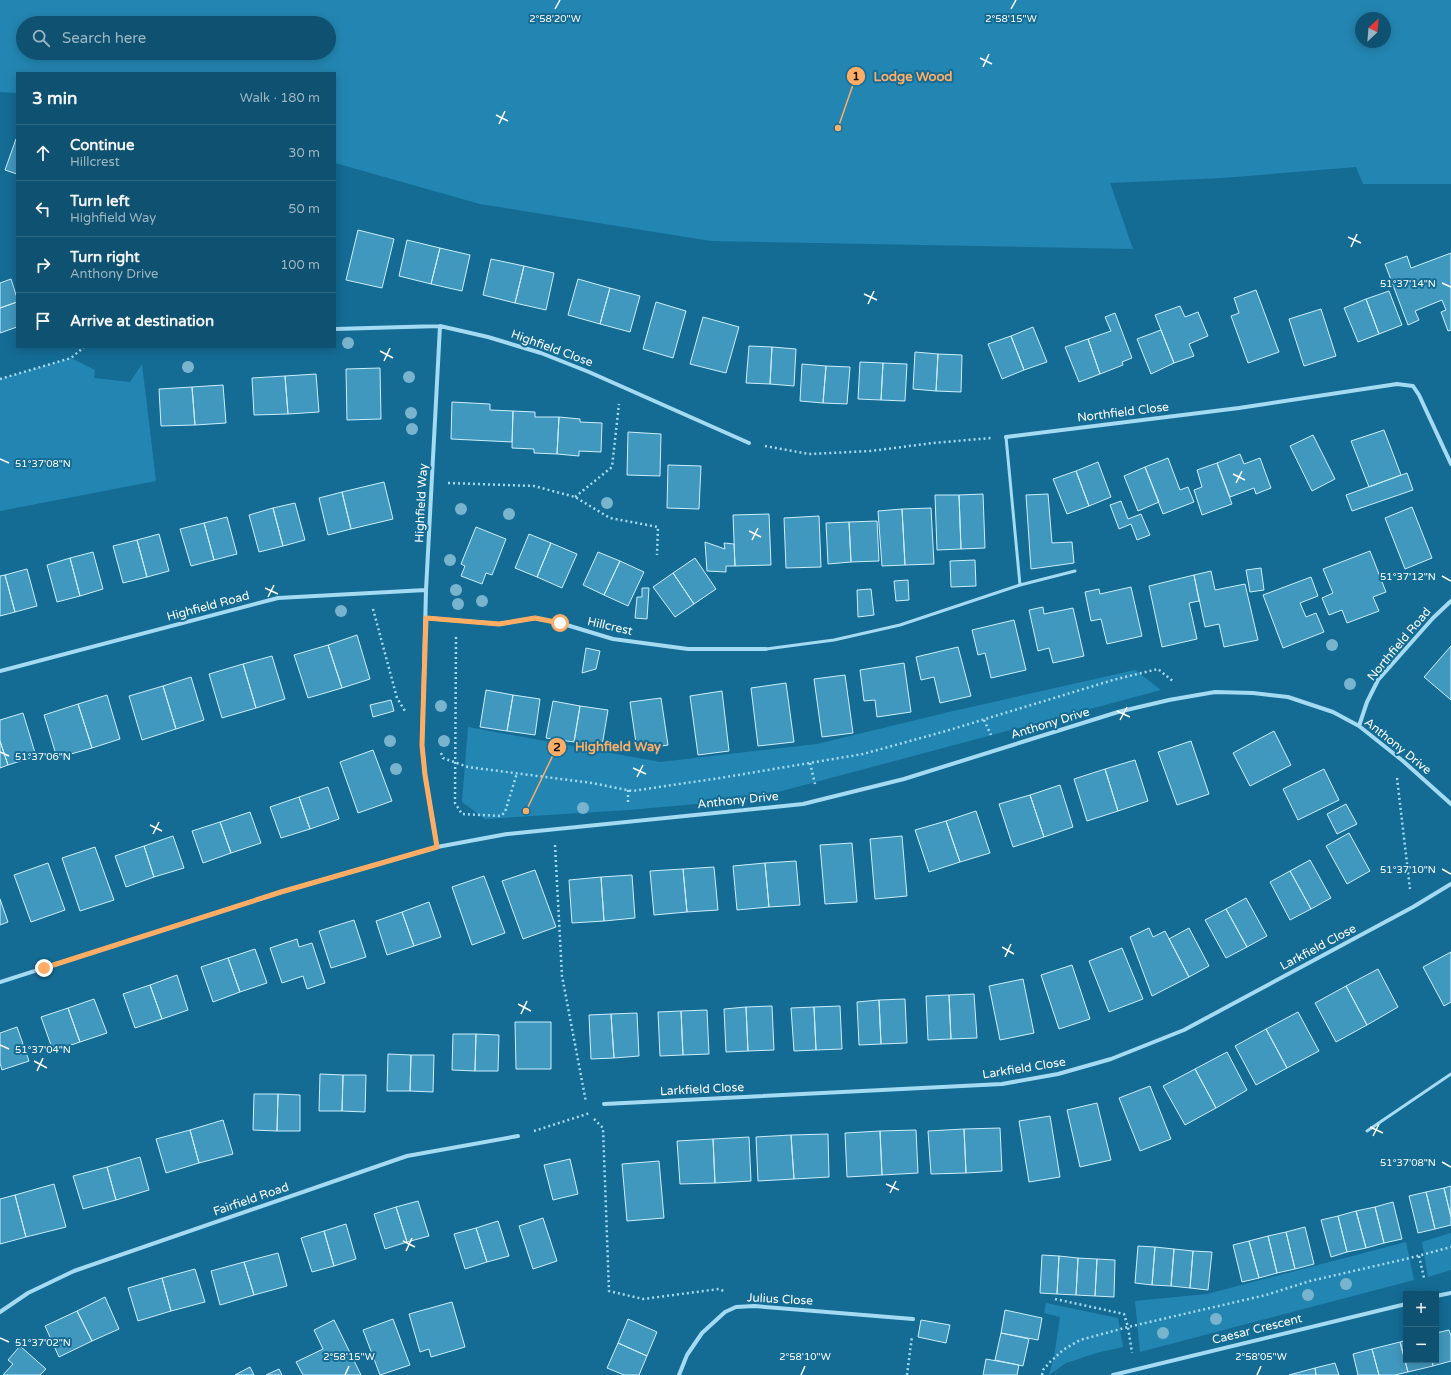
<!DOCTYPE html>
<meta charset="utf-8">
<style>
body{margin:0;font-family:"Varela Round",sans-serif;background:#185775;color:#f1f3f6}
.controls{position:absolute;right:12px;bottom:12px;display:grid;overflow:hidden;border-radius:0px;box-shadow:0 2px 10px #0003}
.controls button{width:36px;height:36px;display:grid;place-items:center;padding:0;border:0;border-bottom:1px solid #2f6883;background:#0f5170;color:#f1f3f6;font:20px sans-serif}
.compass{position:absolute;left:1355px;top:12px;width:36px;height:36px;border-radius:50%;background:#0f5170;box-shadow:0 2px 10px #0003;rotate:26deg}
.stop{position:absolute;width:12px;height:12px;margin:-9px;border:3px solid #ffad65;border-radius:50%;background:#fff}
.stop.end{background:#ffad65;border-color:#fff;box-shadow:0 1px 4px #0008}
.list{margin:0;padding:0;list-style:none}
h2{display:flex;justify-content:space-between;align-items:center;height:52px;margin:0;padding:0 16px;font-size:17px}
h2 small{font-size:13px;font-weight:400;color:#9bb5c3}
.list li{display:grid;grid-template-columns:26px 1fr auto;gap:12px;align-items:center;box-sizing:border-box;height:56px;padding:0 16px;border-top:1px solid #2f6883}
.list b{display:block;font-size:15px;white-space:nowrap}
.list p{margin:0;font-size:13px;white-space:nowrap;color:#9bb5c3}
.list em{font-size:13px;font-style:normal;color:#9bb5c3}
.icon{flex:none;width:22px;height:22px;fill:none;stroke:currentColor;stroke-width:2;stroke-linecap:round;stroke-linejoin:round}
.map{position:relative;flex:none;width:1451px;height:1375px;overflow:hidden}
.search{position:absolute;background:#0f5170;box-shadow:0 2px 10px #0003;left:16px;top:16px;width:320px;height:44px;display:flex;align-items:center;gap:10px;box-sizing:border-box;padding:0 14px;border-radius:22px;color:#9bb5c3;font-size:15px}
.panel{position:absolute;background:#0f5170;box-shadow:0 2px 10px #0003;left:16px;top:72px;width:320px;height:276px;border-radius:0px}
.map>svg:first-child{display:block}
.green{fill:#2386b2;fill-rule:evenodd}
.building{fill:#4198be;stroke:#cceefd}
.lines{fill:none;stroke-linecap:round;stroke-linejoin:round}
.path{stroke:#a4daf2;stroke-width:2.5;stroke-dasharray:2 3;stroke-linecap:butt}
.service{stroke:#a4daf2;stroke-width:3}
.minor{stroke:#a4daf2;stroke-width:4}
.tree{fill:#79b4ce}
.route{stroke:#ffad65;stroke-width:5}
.ticks{fill:none;stroke:#fff;stroke-width:1.5}
.labels{text-anchor:middle;dominant-baseline:central;stroke-width:4;stroke-linejoin:round;paint-order:stroke}
.street-label{font-size:12px;fill:#fff;stroke:#146c95}
.ticks-label{font-size:10px;text-anchor:middle;fill:#fff;stroke:#146c95;stroke-width:4;stroke-linejoin:round;paint-order:stroke}
.leader{fill:none;stroke:#ffad65;stroke-width:1.5}
.callout-dot{fill:#ffad65;stroke:#146c95;stroke-width:1.5}
.mark-label{font-size:12px;text-anchor:middle;font-weight:bold;fill:#111}
.callout-label{font-size:13px;text-anchor:middle;font-weight:bold;fill:#ffad65;stroke:#146c95;stroke-width:4;stroke-linejoin:round;paint-order:stroke}
</style>
<div class="map">
<svg width="1451" height="1375" viewBox="0 0 1451 1375">
<rect width="100%" height="100%" fill="#146c95"/>
<path class="green" d="M0 0H1451V184H1363L1356 167 1222 178 1110 183 1133 249 711 241 480 204 335 163V73H17V93L0 92ZM1361 18H1385V42H1361ZM23 23H329V53H23Z
M71 358 95 370 94 378 130 382 142 364 156 481 0 511V379Z
M1135 670 1161 690 752 799 629 810 485 819 462 802 468 727 660 762 817 744 949 712Z
M1451 1233V1270L1428 1277 1422 1242Z
M1406 1242 1414 1280 1140 1352 1135 1301 1207 1294Z
M1046 1303 1118 1318 1123 1347 1096 1353 1066 1363 1049 1375 1054 1357 1060 1317 1044 1313Z"/>
<path class="building" d="M16 139 17 140V174L5 170Z
M358 230 394 239 382 288 346 280Z
M407 240 440 248 431 284 399 276Z
M440 248 470 255 462 291 431 284Z
M1451 253V330L1448 331 1441 312 1446 310 1442 300 1415 311 1419 320 1408 325 1385 264 1407 256 1411 268Z
M491 259 524 266 515 303 483 295Z
M524 266 554 273 546 310 515 303Z
M11 279 17 298V302L0 308V283Z
M578 279 610 288 600 324 568 315Z
M610 288 640 296 630 332 600 324Z
M1256 290 1279 352 1248 363 1231 316 1239 313 1234 298Z
M1389 291 1402 325 1379 334 1366 299Z
M1366 299 1379 334 1358 342 1344 308Z
M17 302V327L0 333V308Z
M656 302 686 311 673 358 643 349Z
M1180 306 1185 317 1198 312 1208 336 1189 344 1194 356 1174 363 1155 315Z
M1321 309 1336 356 1304 366 1289 319Z
M1115 313 1132 358 1122 362 1123 365 1100 374 1088 339 1111 331 1105 317Z
M703 317 739 327 726 373 690 364Z
M1033 327 1047 362 1024 370 1011 336Z
M1161 330 1174 363 1151 374 1137 339Z
M1011 336 1024 370 1002 379 988 344Z
M1088 339 1100 374 1079 382 1065 347Z
M749 346 772 347 770 384 746 383Z
M772 347 796 349 794 386 770 384Z
M915 352 938 354 936 391 913 389Z
M938 354 962 355 961 392 936 391Z
M860 362 883 363 881 400 858 399Z
M883 363 907 364 905 401 881 400Z
M802 364 826 366 823 403 800 401Z
M826 366 850 367 847 404 823 403Z
M380 368 381 419 347 420 346 369Z
M316 374 319 412 288 414 285 376Z
M285 376 288 414 254 415 252 378Z
M223 385 226 423 195 425 192 387Z
M192 387 195 425 161 426 159 389Z
M452 402 490 404V410L513 411 512 442 451 439Z
M513 411 535 412V417H559L557 454 534 453V449L512 448Z
M559 417 580 419V422L602 423 601 452 579 451V456L557 454Z
M1384 430 1401 475 1369 487 1351 441Z
M628 432 661 434 660 476 627 475Z
M1313 435 1335 479 1312 491 1290 446Z
M1240 454 1244 464 1260 458 1271 488 1256 494 1254 488 1230 497 1217 463Z
M1168 458 1180 490 1188 487 1194 502 1163 514 1145 467Z
M1098 462 1111 497 1089 506 1076 471Z
M1217 463 1232 504 1202 515 1194 490 1202 487 1197 470Z
M668 465 701 466 699 509 667 508Z
M1145 467 1159 502 1138 511 1124 476Z
M1076 471 1089 506 1067 514 1053 479Z
M1407 473 1413 490 1352 511 1346 495Z
M384 482 393 519 351 529 342 492Z
M342 492 351 529 328 535 319 498Z
M983 494 985 548 961 549 959 495Z
M1048 494 1052 543 1072 542 1074 563 1031 569 1026 495Z
M935 495H959L961 549 937 550Z
M1121 501 1128 519 1141 514 1150 535 1137 540 1131 524 1119 529 1110 505Z
M295 503 305 540 283 546 273 508Z
M1412 507 1432 558 1405 569 1385 518Z
M273 508 283 546 259 552 249 515Z
M931 508 934 564 905 565 902 509Z
M902 509 905 565 882 566 878 511Z
M769 514 771 565 735 566 733 515Z
M819 516 821 567 786 568 784 518Z
M227 517 237 554 214 560 204 523Z
M877 521 879 561 851 562 849 522Z
M849 522 851 562 828 564 826 523Z
M204 523 214 560 191 566 180 529Z
M476 527 506 539 492 575 486 573 482 584 461 576 465 566 461 564Z
M159 534 169 571 147 577 137 540Z
M529 534 551 543 537 577 515 568Z
M137 540 147 577 123 583 113 546Z
M705 542 725 549 724 543 734 544 735 566H726V572L707 571Z
M551 543 577 554 562 588 537 577Z
M1370 551 1386 592 1373 597 1379 611 1347 623 1342 610 1329 615 1322 598 1333 593 1323 569Z
M93 552 103 589 80 596 70 558Z
M598 552 620 561 604 595 583 585Z
M70 558 80 596 57 602 47 565Z
M695 558 716 589 694 604 673 573Z
M975 560 976 586 951 587 950 561Z
M620 561 644 572 628 606 604 595Z
M1261 568 1264 590 1250 592 1246 570Z
M27 569 37 606 15 612 5 575Z
M1211 571 1215 590 1245 584 1258 640 1224 647 1219 624 1205 627 1194 575Z
M673 573 694 604 675 617 653 587Z
M5 575 15 612 0 616V576Z
M1194 575 1199 601 1189 603 1197 639 1162 647 1149 586Z
M1311 577 1318 596 1300 603 1306 617 1316 613 1324 632 1283 648 1263 595Z
M908 580 909 600 896 601 894 581Z
M1131 587 1142 636 1107 644 1101 619 1091 621 1085 592 1099 589 1100 594Z
M642 588H649L647 619 635 618 637 597H642Z
M871 589 874 615 858 617 857 590Z
M1043 607 1044 614 1073 608 1084 656 1053 663 1049 648 1038 651 1029 610Z
M1014 620 1026 670 991 678 985 653 978 655 972 630Z
M357 635 370 679 342 688 328 645Z
M328 645 342 688 308 698 294 655Z
M1451 646V700L1424 677Z
M958 647 971 696 940 703 934 677 921 680 916 657Z
M586 648 600 651 596 669 582 673Z
M272 656 285 699 256 708 243 664Z
M904 663 911 712 877 717 875 700 864 701 860 670Z
M243 664 256 708 222 718 209 674Z
M845 675 853 733 822 737 814 679Z
M191 677 204 720 176 729 163 686Z
M786 683 794 742 758 746 751 688Z
M163 686 176 729 142 740 129 696Z
M486 690 513 695 507 731 480 727Z
M722 691 729 751 698 755 690 696Z
M107 695 120 739 92 748 78 704Z
M513 695 540 699 535 735 507 731Z
M661 698 668 745 637 750 630 702Z
M391 700 394 711 373 717 370 705Z
M553 701 580 706 574 742 546 738Z
M78 704 92 748 57 758 44 715Z
M580 706 608 710 602 746 574 742Z
M23 713 36 756 8 765 0 741V720Z
M1274 731 1291 765 1250 786 1233 753Z
M0 741 8 765 0 768Z
M1191 741 1209 794 1177 805 1158 752Z
M373 750 392 801 358 813 340 762Z
M1135 760 1148 801 1118 811 1105 769Z
M1105 769 1118 811 1087 821 1074 779Z
M1324 769 1339 800 1298 820 1283 789Z
M1060 785 1073 827 1044 837 1030 795Z
M328 787 339 819 310 829 299 797Z
M1030 795 1044 837 1013 847 999 804Z
M299 797 310 829 281 838 270 807Z
M1346 804 1357 824 1337 834 1327 814Z
M976 811 990 853 960 862 946 821Z
M250 812 261 843 231 853 220 822Z
M946 821 960 862 929 872 915 830Z
M220 822 231 853 203 863 192 831Z
M1349 833 1370 871 1347 884 1326 846Z
M173 836 184 868 154 877 144 846Z
M902 836 907 896 875 899 870 839Z
M852 843 857 902 825 904 820 845Z
M144 846 154 877 126 887 115 856Z
M95 847 114 900 80 911 62 858Z
M1310 860 1331 898 1311 909 1290 871Z
M796 861 800 905 769 907 765 863Z
M48 863 65 910 31 922 14 875Z
M765 863 769 907 737 910 733 866Z
M714 867 718 910 687 912 683 869Z
M683 869 687 912 654 915 650 871Z
M535 870 556 927 523 939 502 881Z
M1290 871 1311 909 1290 920 1270 882Z
M632 875 635 918 604 921 601 877Z
M484 876 505 933 472 945 452 887Z
M601 877 604 921 572 923 569 880Z
M1246 898 1267 936 1247 947 1226 909Z
M0 899 8 922 0 925Z
M429 902 441 937 414 946 402 912Z
M1226 909 1247 947 1226 958 1205 920Z
M402 912 414 946 387 955 376 921Z
M354 920 366 957 331 968 319 931Z
M1149 928 1153 937 1165 931 1189 977 1152 996 1130 937Z
M1189 928 1209 966 1189 977 1169 939Z
M297 939 299 947 312 943 325 983 307 989 303 976 282 983 270 948Z
M1122 948 1143 999 1109 1012 1089 961Z
M255 949 267 983 240 992 228 958Z
M1451 952V1002L1444 1006 1423 967Z
M228 958 240 992 213 1002 201 967Z
M1072 965 1090 1019 1059 1029 1041 975Z
M1378 969 1398 1007 1367 1025 1346 986Z
M177 975 188 1010 162 1019 150 985Z
M1023 979 1034 1033 1000 1040 989 986Z
M150 985 162 1019 135 1028 123 994Z
M1346 986 1367 1025 1336 1042 1315 1003Z
M974 994 977 1038 951 1039 949 995Z
M949 995 951 1039 928 1040 926 996Z
M94 999 107 1033 80 1042 68 1008Z
M905 999 907 1043 881 1044 879 1000Z
M879 1000 881 1044 859 1045 857 1002Z
M772 1006 774 1050 748 1051 746 1007Z
M840 1006 842 1049 816 1050 814 1007Z
M746 1007 748 1051 726 1052 724 1009Z
M814 1007 816 1050 794 1051 791 1008Z
M68 1008 80 1042 53 1051 41 1017Z
M707 1010 709 1054 683 1055 681 1011Z
M681 1011 683 1055 660 1056 658 1012Z
M1298 1012 1319 1051 1287 1068 1266 1029Z
M637 1013 639 1056 614 1058 611 1014Z
M611 1014 614 1058 591 1059 589 1015Z
M515 1022H551V1069H516Z
M17 1027 29 1061 2 1070 0 1063V1033Z
M1266 1029 1287 1068 1256 1085 1235 1046Z
M453 1034H476L475 1071 452 1070Z
M476 1034 499 1035 498 1071H475Z
M1227 1052 1247 1090 1216 1108 1195 1069Z
M388 1054 411 1055 410 1091H387Z
M411 1055H434L433 1092 410 1091Z
M1195 1069 1216 1108 1185 1125 1163 1086Z
M320 1074 343 1075 342 1111H319Z
M343 1075H366L365 1112 342 1111Z
M1150 1086 1171 1139 1140 1151 1119 1098Z
M254 1094H278L277 1131 253 1130Z
M278 1094 300 1095V1131H277Z
M1097 1103 1111 1160 1080 1167 1067 1110Z
M1050 1116 1060 1177 1029 1182 1019 1121Z
M223 1120 233 1154 199 1163 190 1130Z
M1000 1128 1002 1171 966 1173 964 1129Z
M964 1129 966 1173 931 1174 928 1131Z
M190 1130 199 1163 166 1173 156 1139Z
M916 1130 918 1173 882 1175 880 1131Z
M880 1131 882 1175 847 1177 845 1133Z
M828 1134 829 1177 794 1179 791 1135Z
M791 1135 794 1179 758 1181 756 1137Z
M749 1137 751 1181 715 1183 713 1139Z
M713 1139 715 1183 680 1184 677 1141Z
M140 1157 149 1190 116 1200 107 1167Z
M570 1159 578 1194 553 1200 544 1165Z
M659 1161 664 1218 627 1221 622 1164Z
M107 1167 116 1200 83 1209 73 1176Z
M54 1184 66 1227 26 1237 15 1195Z
M1451 1186V1217L1444 1188Z
M1444 1188 1451 1217V1225L1435 1229 1426 1192Z
M1426 1192 1435 1229 1418 1233 1409 1196Z
M15 1195 26 1237 0 1244V1199Z
M418 1201 429 1236 407 1242 396 1207Z
M1393 1202 1402 1239 1384 1243 1375 1207Z
M396 1207 407 1242 385 1249 374 1214Z
M1375 1207 1384 1243 1366 1248 1356 1211Z
M1356 1211 1366 1248 1347 1252 1338 1216Z
M1338 1216 1347 1252 1331 1257 1321 1220Z
M543 1218 557 1261 533 1269 519 1226Z
M498 1221 509 1256 487 1262 476 1228Z
M346 1224 356 1259 334 1266 324 1231Z
M1305 1227 1314 1264 1295 1269 1286 1232Z
M476 1228 487 1262 465 1269 454 1234Z
M324 1231 334 1266 312 1272 301 1238Z
M1286 1232 1295 1269 1277 1273 1268 1236Z
M1268 1236 1277 1273 1259 1278 1249 1241Z
M1249 1241 1259 1278 1242 1282 1233 1245Z
M1138 1246 1155 1247 1152 1285 1135 1283Z
M1155 1247 1174 1249 1171 1286 1152 1285Z
M1174 1249 1193 1251 1190 1288 1171 1286Z
M1193 1251 1212 1252 1208 1290 1190 1288Z
M278 1253 287 1286 254 1295 244 1262Z
M1042 1255 1059 1256 1057 1294 1040 1293Z
M1059 1256 1078 1258 1076 1295 1057 1294Z
M1078 1258 1097 1259 1095 1296 1076 1295Z
M1097 1259 1115 1260 1114 1297 1095 1296Z
M244 1262 254 1295 220 1305 211 1271Z
M195 1269 205 1302 171 1311 162 1278Z
M162 1278 171 1311 138 1321 128 1288Z
M105 1297 119 1329 92 1341 77 1311Z
M452 1302 465 1347 431 1357 429 1349 420 1352 409 1314Z
M1005 1310 1042 1318 1038 1340 1001 1333Z
M77 1311 92 1341 59 1357 45 1326Z
M393 1319 410 1365 380 1375 363 1330Z
M628 1319 657 1332 647 1356 618 1343Z
M334 1320 361 1375H303L296 1362 323 1349 314 1330Z
M921 1320 950 1325 946 1343 918 1337Z
M1449 1330 1451 1336V1361L1433 1366 1432 1360H1436V1333Z
M1001 1333 1029 1339 1023 1366 995 1360Z
M1406 1340V1360H1432L1433 1366 1408 1372 1400 1342Z
M1400 1342 1408 1372 1395 1375H1379L1372 1349Z
M618 1343 647 1356 639 1375H624L607 1368Z
M20 1346 46 1369 40 1375H3L13 1364 8 1360Z
M1372 1349 1379 1375H1358L1353 1354Z
M986 1359 1019 1365 1017 1375H983Z
M1335 1363 1339 1375H1316L1315 1368Z
M250 1367 254 1375H235Z
M1315 1368 1316 1375H1289Z
M279 1369 282 1375H266Z"/>
<g class="lines">
<path class="path" d="M0 379 71 358 84 347
M765 446 809 454 871 451 933 443 991 438
M448 483 534 486 575 497 610 518 658 527 657 555
M575 497 612 467 619 404
M373 609 397 698 405 711
M456 637 455 803 462 814 501 816 505 812 517 773
M984 720 991 735
M441 753 443 758 468 767 592 783 632 791 720 778 863 754 946 731 1113 680 1158 669 1174 682
M810 763 815 784
M1397 778 1410 889
M628 790V805
M555 845 562 976 586 1102
M594 1119 603 1128 609 1291 643 1299 719 1289 726 1292
M534 1131 590 1113
M1419 1256 1424 1278
M1055 1299 1124 1314 1128 1327 1132 1353
M907 1375 912 1336
M1042 1375 1043 1370 1050 1362 1063 1350 1080 1340 1128 1327 1266 1295 1310 1281 1410 1258 1451 1247"/>
<path class="service" d="M1020 585 1075 571
M766 649 834 640 900 625 1020 585 1006 437
M1367 1131 1451 1074"/>
<path class="minor" d="M335 329 440 326 488 337 541 353 589 372 749 443
M1006 437 1239 408 1397 384 1413 386 1419 395 1451 464
M426 618 499 624 535 618 560 623 613 639 688 649H766
M0 671 278 598 426 590
M1359 726 1367 702 1378 680 1433 618 1451 601
M437 847 425 775 422 745 426 590 440 326
M0 982 281 892 437 847 507 834 803 804 904 779 1118 712 1169 700 1215 692 1253 693 1288 697 1333 712 1359 726 1403 761 1451 804
M604 1104 1002 1084 1058 1074 1111 1059 1184 1030 1413 907 1451 884
M1436 1296 1451 1293
M0 1312 28 1293 74 1271 407 1156 518 1136
M679 1375 687 1355 702 1333 725 1312 736 1307 754 1306 913 1319
M1113 1375 1406 1304"/>
</g>
<g class="tree">
<circle cx="348" cy="343" r="6"/>
<circle cx="188" cy="367" r="6"/>
<circle cx="409" cy="377" r="6"/>
<circle cx="411" cy="413" r="6"/>
<circle cx="412" cy="429" r="6"/>
<circle cx="607" cy="503" r="6"/>
<circle cx="461" cy="509" r="6"/>
<circle cx="509" cy="514" r="6"/>
<circle cx="450" cy="560" r="6"/>
<circle cx="456" cy="590" r="6"/>
<circle cx="482" cy="601" r="6"/>
<circle cx="458" cy="604" r="6"/>
<circle cx="341" cy="611" r="6"/>
<circle cx="1332" cy="645" r="6"/>
<circle cx="1350" cy="684" r="6"/>
<circle cx="441" cy="706" r="6"/>
<circle cx="390" cy="741" r="6"/>
<circle cx="444" cy="741" r="6"/>
<circle cx="396" cy="769" r="6"/>
<circle cx="583" cy="808" r="6"/>
<circle cx="1346" cy="1284" r="6"/>
<circle cx="1308" cy="1295" r="6"/>
<circle cx="1216" cy="1319" r="6"/>
<circle cx="1163" cy="1333" r="6"/>
</g>
<g class="lines">
<path class="route" d="M44 968 281 892 437 847 425 775 422 745 426 618 499 624 535 618 560 623"/>
</g>
<path class="ticks" d="M555 9 560 0M1011 9 1016 0M980 58 992 64M983 67 989 54M496 115 508 121M499 124 505 111M1348 237 1361 243M1351 247 1357 234M1442 283 1451 287M864 294 877 300M868 304 874 291M380 351 393 358M384 361 390 348M0 459 9 463M1233 474 1245 480M1236 483 1242 471M749 531 761 537M752 540 758 528M1442 576 1451 581M265 588 278 594M268 597 274 585M1117 711 1130 717M1120 720 1127 707M0 752 9 756M633 768 646 774M637 777 643 765M150 825 162 831M153 834 159 822M1442 869 1451 874M1002 947 1014 954M1005 957 1011 944M518 1004 531 1011M521 1014 527 1001M0 1045 9 1049M34 1061 47 1068M37 1071 43 1058M1370 1127 1383 1133M1373 1136 1379 1124M1442 1162 1451 1167M886 1184 899 1190M890 1193 896 1181M403 1241 415 1247M406 1251 412 1238M0 1338 9 1342M345 1375 349 1366M801 1375 805 1366M1257 1375 1261 1366"/>
<g class="labels">
<g class="street-label">
<text transform="translate(552 348) rotate(20)">Highfield Close</text>
<text transform="translate(1123 412) rotate(-7)">Northfield Close</text>
<text transform="translate(421 503) rotate(-87)">Highfield Way</text>
<text transform="translate(208 606) rotate(-15)">Highfield Road</text>
<text transform="translate(610 626) rotate(13)">Hillcrest</text>
<text transform="translate(1399 644) rotate(-50)">Northfield Road</text>
<text transform="translate(1050 723) rotate(-17)">Anthony Drive</text>
<text transform="translate(1398 746) rotate(39)">Anthony Drive</text>
<text transform="translate(738 800) rotate(-6)">Anthony Drive</text>
<text transform="translate(1318 947) rotate(-28)">Larkfield Close</text>
<text transform="translate(1024 1068) rotate(-9)">Larkfield Close</text>
<text transform="translate(702 1089) rotate(-3)">Larkfield Close</text>
<text transform="translate(251 1199) rotate(-19)">Fairfield Road</text>
<text transform="translate(780 1299) rotate(3)">Julius Close</text>
<text transform="translate(1257 1329) rotate(-14)">Caesar Crescent</text>
</g>
</g>
<g class="ticks-label">
<text x="555" y="22">2°58'20"W</text>
<text x="1011" y="22">2°58'15"W</text>
<text x="1408" y="287">51°37'14"N</text>
<text x="43" y="467">51°37'08"N</text>
<text x="1408" y="580">51°37'12"N</text>
<text x="43" y="760">51°37'06"N</text>
<text x="1408" y="873">51°37'10"N</text>
<text x="43" y="1053">51°37'04"N</text>
<text x="1408" y="1166">51°37'08"N</text>
<text x="43" y="1346">51°37'02"N</text>
<text x="349" y="1360">2°58'15"W</text>
<text x="805" y="1360">2°58'10"W</text>
<text x="1261" y="1360">2°58'05"W</text>
</g>
<path class="leader" d="M838 128L856 76M526 811L557 747"/>
<g class="callout-dot">
<circle cx="838" cy="128" r="4"/>
<circle cx="526" cy="811" r="4"/>
<circle cx="856" cy="76" r="10"/>
<circle cx="557" cy="747" r="10"/>
</g>
<g class="mark-label">
<text x="856" y="80">1</text>
<text x="557" y="751">2</text>
</g>
<g class="callout-label">
<text x="913" y="81">Lodge Wood</text>
<text x="618" y="751">Highfield Way</text>
</g>
</svg>
<div class="controls">
<button>+</button>
<button>−</button>
</div>
<svg class="compass" viewBox="-18 -18 36 36"><path d="M0-13l5 13h-10z" fill="#e53935"/><path d="M0 13l5-13h-10z" fill="#9bb5c3"/></svg>
<div class="stop" style="left:560px;top:623px"></div>
<div class="stop end" style="left:44px;top:968px"></div>
<div class="search"><svg class="icon" aria-label="search" viewBox="0 0 24 24"><circle cx="10" cy="10" r="6"/><path d="M15 15l6 6"/></svg>Search here</div>
<section class="panel">
<h2>3 min<small>Walk · 180 m</small></h2>
<ul class="list">
<li><svg class="icon" aria-label="ahead" viewBox="0 0 24 24"><path d="M12 20V5M6 11l6-6 6 6"/></svg><div><b>Continue</b><p>Hillcrest</p></div><em>30 m</em></li>
<li><svg class="icon" aria-label="left" viewBox="0 0 24 24"><path d="M17 20v-9H6M10 6l-5 5 5 5"/></svg><div><b>Turn left</b><p>Highfield Way</p></div><em>50 m</em></li>
<li><svg class="icon" aria-label="right" viewBox="0 0 24 24"><path d="M7 20v-9h11M14 6l5 5-5 5"/></svg><div><b>Turn right</b><p>Anthony Drive</p></div><em>100 m</em></li>
<li><svg class="icon" aria-label="arrive" viewBox="0 0 24 24"><path d="M6 21V4h12l-3 4 3 4H6"/></svg><div><b>Arrive at destination</b></div></li>
</ul>
</section>
</div>
